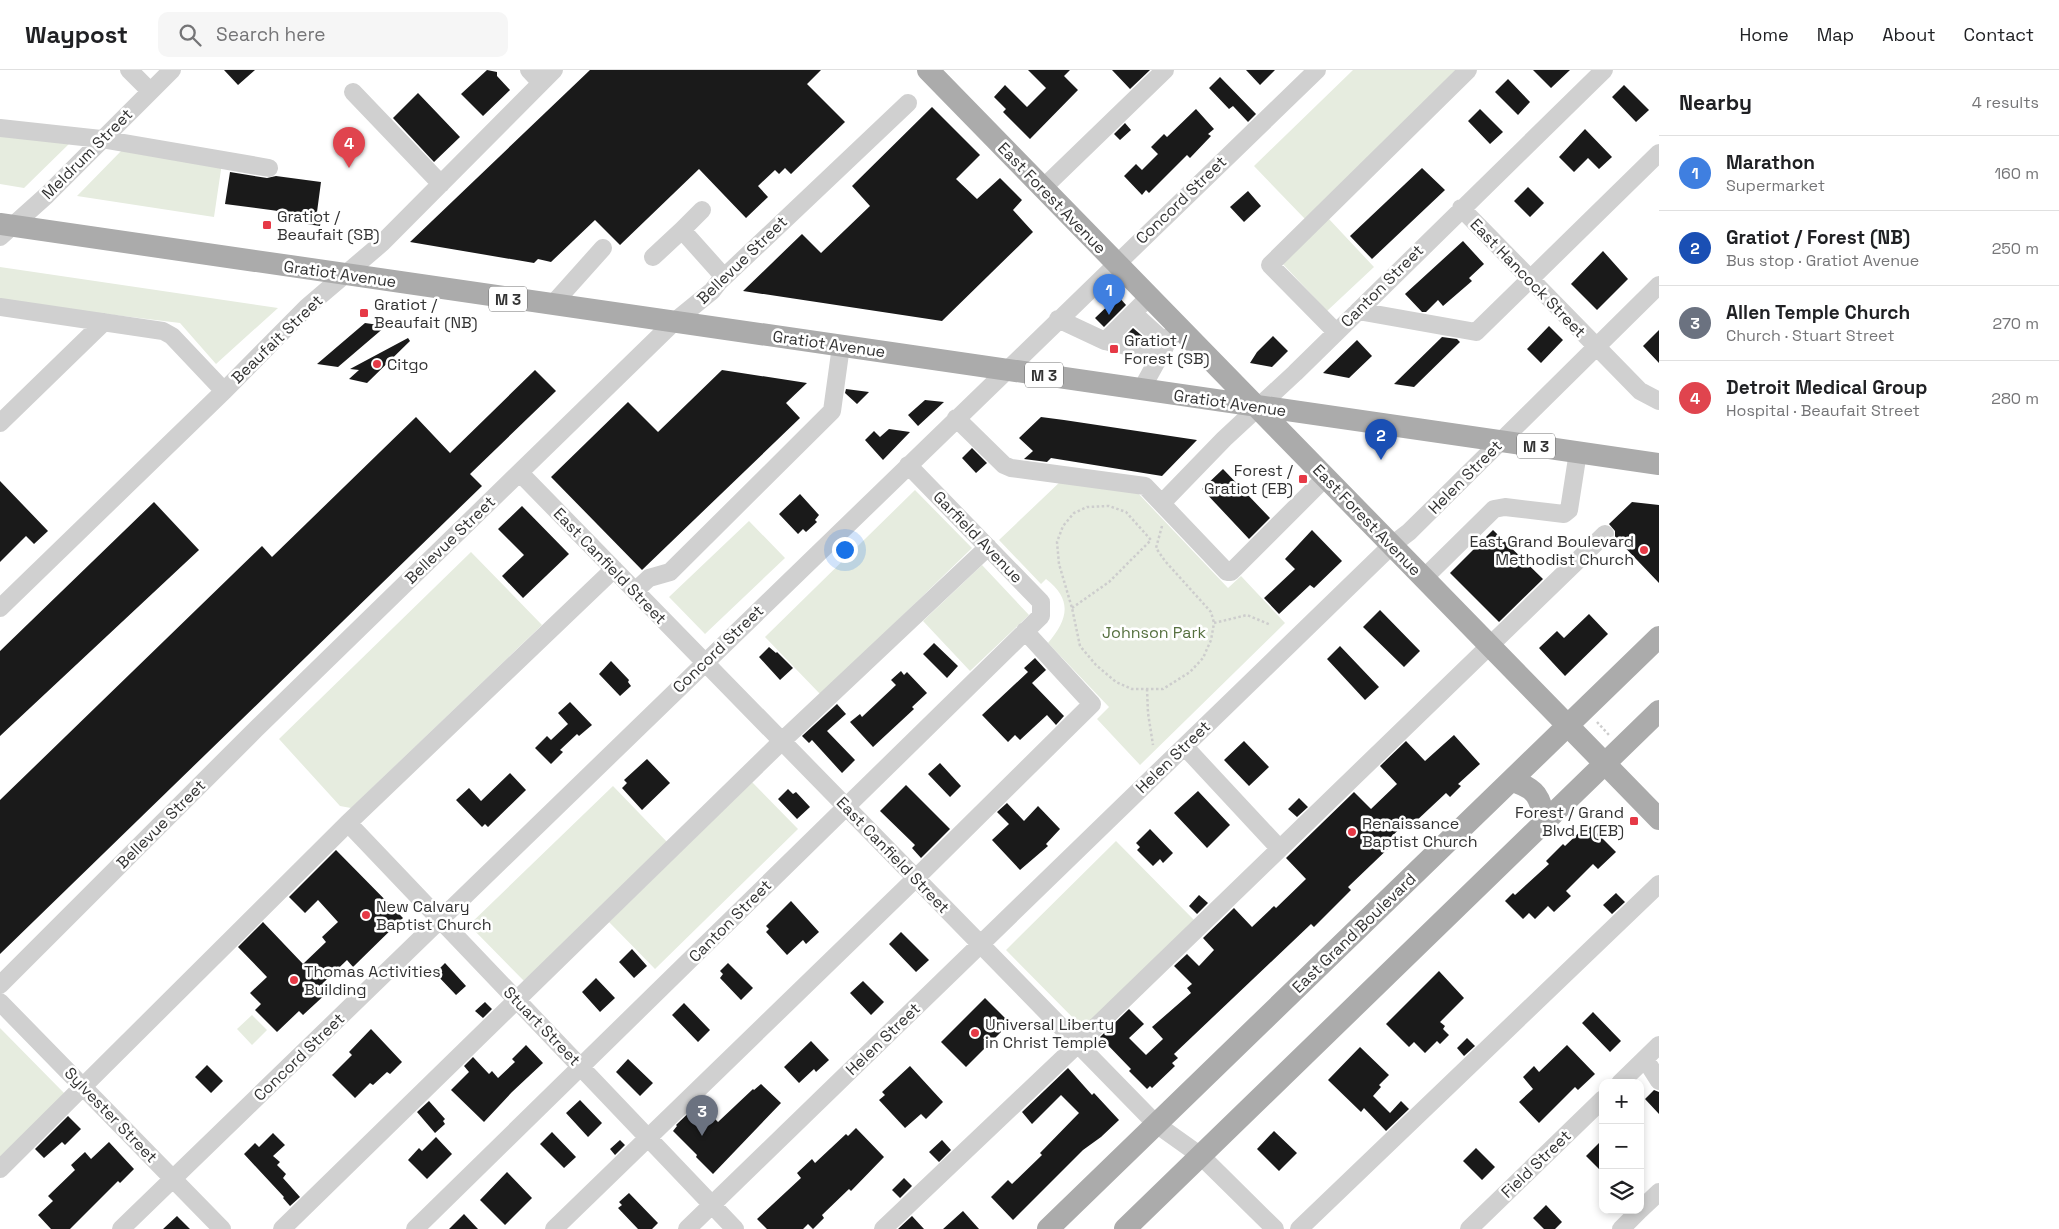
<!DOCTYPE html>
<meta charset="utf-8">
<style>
body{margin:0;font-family:"Space Grotesk",sans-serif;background:#f6f6f6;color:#202124}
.controls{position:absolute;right:15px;bottom:15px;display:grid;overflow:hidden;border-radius:10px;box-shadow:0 2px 8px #0003}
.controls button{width:45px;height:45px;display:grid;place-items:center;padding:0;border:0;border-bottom:1px solid #e0e0e0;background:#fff;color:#202124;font:25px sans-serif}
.you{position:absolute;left:844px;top:479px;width:18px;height:18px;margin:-12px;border:4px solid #fff;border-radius:50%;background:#1a73e8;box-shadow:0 0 0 8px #1a73e833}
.badge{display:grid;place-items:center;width:32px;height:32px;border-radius:50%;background:#db2777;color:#fff;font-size:16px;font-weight:700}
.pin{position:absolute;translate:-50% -41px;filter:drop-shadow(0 1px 2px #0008)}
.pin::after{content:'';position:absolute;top:26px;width:18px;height:15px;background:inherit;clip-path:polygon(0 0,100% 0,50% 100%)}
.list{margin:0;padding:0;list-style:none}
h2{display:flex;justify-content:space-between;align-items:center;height:65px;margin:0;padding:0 20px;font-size:21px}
h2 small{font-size:16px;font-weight:400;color:#757577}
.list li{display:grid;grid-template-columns:32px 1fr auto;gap:15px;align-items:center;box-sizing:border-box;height:75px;padding:0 20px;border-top:1px solid #e0e0e0}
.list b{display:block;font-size:19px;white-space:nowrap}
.list p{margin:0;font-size:16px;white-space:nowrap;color:#757577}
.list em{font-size:16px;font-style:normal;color:#757577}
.icon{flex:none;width:28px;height:28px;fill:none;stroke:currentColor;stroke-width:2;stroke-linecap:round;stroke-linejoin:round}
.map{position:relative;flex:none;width:1659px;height:1159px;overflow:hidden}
header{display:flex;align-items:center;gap:30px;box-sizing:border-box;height:70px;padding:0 25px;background:#fff;border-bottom:1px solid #e0e0e0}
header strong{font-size:24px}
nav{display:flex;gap:28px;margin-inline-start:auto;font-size:18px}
.search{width:350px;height:45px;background:#f6f6f6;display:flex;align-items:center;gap:12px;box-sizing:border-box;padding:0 18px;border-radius:10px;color:#757577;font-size:19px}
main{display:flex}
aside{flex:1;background:#fff}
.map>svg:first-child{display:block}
.green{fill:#e6ecdf}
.building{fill:#1a1a1a}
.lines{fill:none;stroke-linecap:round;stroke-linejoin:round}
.path{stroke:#cdcdcd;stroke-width:2.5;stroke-dasharray:2.5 2.5;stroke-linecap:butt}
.minor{stroke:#d0d0d0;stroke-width:18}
.major{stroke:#ababab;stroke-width:22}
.poi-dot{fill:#e63946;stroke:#fff;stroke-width:2}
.labels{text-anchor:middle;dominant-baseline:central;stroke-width:5;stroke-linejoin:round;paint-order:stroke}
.shield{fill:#fff;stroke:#707070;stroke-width:1}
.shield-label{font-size:15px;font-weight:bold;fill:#333}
.street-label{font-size:16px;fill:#333;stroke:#fff}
.poi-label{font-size:16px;fill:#333;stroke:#fff;text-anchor:start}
.park-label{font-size:16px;fill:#56703f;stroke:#fff}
</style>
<header>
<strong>Waypost</strong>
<div class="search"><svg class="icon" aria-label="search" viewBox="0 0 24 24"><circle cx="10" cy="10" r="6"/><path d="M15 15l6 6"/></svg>Search here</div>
<nav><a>Home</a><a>Map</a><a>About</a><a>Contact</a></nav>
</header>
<main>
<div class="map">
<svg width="1659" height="1159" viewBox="0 0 1659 1159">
<rect width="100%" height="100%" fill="#fff"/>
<path class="green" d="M1353 0H1458L1305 149 1254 96Z
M0 64 71 72 24 118 0 114Z
M123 79 222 93 214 147 77 126Z
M1328 148 1374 197 1327 241 1281 192Z
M0 197 278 238 216 294 180 253 0 231Z
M1062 410 1135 420 1228 518 1241 506 1285 553 1140 695 1097 649 1109 637 1048 573C1068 549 1073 530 1046 509L1041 514 999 470Z
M915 420 972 478 821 625 765 567Z
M749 451 785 488 705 564 669 527Z
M471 482 542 555 351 738 340 736 279 669Z
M982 495 1029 545 970 601 923 551Z
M752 712 798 759 655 899 609 852Z
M613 716 668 773 525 912 469 855Z
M1116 771 1194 850 1084 959 1006 880Z
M252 945 267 960 252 975 237 959Z
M0 958 65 1024 0 1087Z"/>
<path class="building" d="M224 0H255L238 15Z
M487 0 497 2V6L510 20 483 46 461 24Z
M590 0H821L807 14 845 52 791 104 785 98 779 104 775 100 758 116 768 127 746 148 699 99 620 175 595 150 551 192 538 189 534 193 410 172Z
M1028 0H1070L1064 6 1078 20 1030 69 1003 42 1006 39 994 27 1005 15 1027 37 1046 18Z
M1112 0H1150L1130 19Z
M1246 0H1275L1260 15Z
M1533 0H1570L1551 18Z
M1220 7 1256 44 1248 52 1233 36 1229 39 1209 18Z
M1508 9 1530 32 1518 45 1495 22Z
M1624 15 1649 40 1636 52 1612 27Z
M418 23 460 67 434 92 393 48Z
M932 37 980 85 956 109 977 129 1000 108 1022 130 1013 140 1033 162 942 251 743 221 802 164 821 183 870 136 852 116Z
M1196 39 1214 59 1208 64 1211 66 1190 88 1187 85 1149 123 1146 120 1142 125 1124 106 1136 94 1142 100 1158 84 1151 77 1164 64 1167 67Z
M1480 39 1503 62 1490 74 1468 51Z
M1125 53 1131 60 1120 70 1114 64Z
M1585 59 1612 87 1599 99 1588 88 1574 102 1559 87Z
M1422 98 1445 120 1372 189 1350 166Z
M230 102 267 108 276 106 321 112 317 142 322 143 320 156 307 154 308 145 225 134Z
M1528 117 1544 133 1530 147 1514 131Z
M1248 121 1261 136 1244 152 1230 137Z
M1463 171 1484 194 1469 208 1472 211 1443 236 1438 230 1426 242H1422L1405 224Z
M1603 181 1628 209 1597 240 1571 214Z
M1118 226 1126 235 1104 257 1095 248Z
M365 253 386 256 338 297 317 294Z
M1549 256 1563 270 1541 293 1527 279Z
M1133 258 1147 270 1126 265Z
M1659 260V293L1643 276Z
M1273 266 1288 281 1272 297 1250 293 1257 282Z
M1442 267 1457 269 1460 272 1414 317 1394 314Z
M408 268 410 271 367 313 349 309 359 300 350 299Z
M1357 270 1372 286 1349 308 1323 303Z
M535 300 556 321 470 404 482 416 0 884V730L262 476 272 487 416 347 450 383Z
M722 300 807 313 786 333 800 348 642 500 551 407 628 332 658 362Z
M846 319 869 322 857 334 845 323Z
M925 330 944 332 918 356 908 345Z
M1041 347 1064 350 1197 370 1162 406 1051 388 1047 392 1024 389 1033 381 1019 368Z
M889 359 910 362 883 390 865 370 874 361 880 367Z
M972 378 987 393 976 403 962 388Z
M1223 399 1270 448 1249 469 1202 419Z
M0 411 48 461 34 474 26 466 0 492Z
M800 424 819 445 815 450 817 452 806 462 803 459 798 464 779 444Z
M154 432 199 480 0 666V581Z
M1632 432 1659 435V513L1615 467V461L1609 454Z
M522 436 569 484 523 528 502 506 524 485 498 459Z
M1312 460 1342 491 1314 518 1310 515 1279 544 1264 528 1295 499 1285 489Z
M1493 460 1543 509 1499 552 1450 503Z
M1380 540 1420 581 1404 597 1363 557Z
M1589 544 1608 564 1565 606 1539 578 1557 561 1564 568Z
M934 573 958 596 947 608 923 584Z
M1340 576 1379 617 1365 630 1327 589Z
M769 577 776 583 777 582 793 598 780 610 759 587Z
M1035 588 1046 600 1032 613 1064 646 1056 655 1047 645 1020 670 1015 665 1008 672 982 645 1028 602 1024 598Z
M611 591 629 610 628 612 631 616 620 626 599 604Z
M901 601 904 605 907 602 927 623 912 637 914 639 873 677 850 652 860 644 862 647 896 615 891 610Z
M570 632 592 655 579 666 577 664 560 680 563 682 551 694 535 678 547 666 551 670 568 654 558 643Z
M837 634 846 644 827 661 855 690 842 703 812 670 809 673 802 666Z
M1454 665 1480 694 1458 714 1461 716 1450 727 1446 723 1414 753 1410 749 1391 767 1395 772 1348 817 1351 820 1314 857 1311 854 1174 984 1178 988 1172 993 1175 996 1152 1018 1150 1016 1147 1019 1129 1001 1131 999 1100 967 1129 939 1144 954 1129 968 1146 985 1163 969 1152 957 1191 923 1187 918 1192 914 1174 896 1187 884 1199 896 1214 880 1203 868 1234 838 1252 857 1274 836 1276 838 1306 809 1286 788 1354 722 1371 739 1397 714 1380 696 1406 671 1425 691Z
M1244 671 1269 697 1249 716 1224 690Z
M647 689 670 713 642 740 622 718 627 713 624 710Z
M940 693 961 716 950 727 928 704Z
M510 703 526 720 488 757 485 754 482 757 456 730 469 718 481 731Z
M906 715 950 759 921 788 912 778 915 775 880 741Z
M788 719 793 724 796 722 810 737 797 749 778 729Z
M1198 721 1230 755 1207 778 1174 743Z
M1299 728 1308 737 1297 747 1288 739Z
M1007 733 1024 751 1038 736 1060 759 1046 774 1048 776 1020 800 992 770 1009 754 997 742Z
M1588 754 1616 782 1598 799 1593 794 1566 821 1571 826 1554 842 1548 836 1535 849 1529 843 1523 849 1505 831 1513 823 1515 825 1549 794 1546 791 1563 774 1565 776Z
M1150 759 1173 783 1163 793 1160 789 1153 796 1137 780 1140 777 1136 773Z
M336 780 403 848 353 897 347 890 322 914 329 921 303 945 299 941 277 962 255 940 261 934 250 923 267 907 238 877 263 852 303 894 326 872 322 867 338 852 318 830 305 843 289 827Z
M1616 823 1625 832 1612 844 1603 835Z
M1199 825 1208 833 1197 844 1189 836Z
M791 831 819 862 806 874 803 870 787 885 766 862 769 859 766 856Z
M901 862 929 890 916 902 889 874Z
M632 879 647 896 634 908 619 892Z
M445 893 466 916 456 925 435 903Z
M728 893 753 918 741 930 720 908 723 904 720 901Z
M1439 901 1464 928 1440 952 1445 956 1443 959 1449 965 1440 974 1437 971 1425 983 1414 972 1409 977 1386 954Z
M596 908 615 928 600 942 582 922Z
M863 911 884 932 871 945 850 923Z
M985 928 1010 953 966 997 941 972Z
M485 932 492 939 483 948 475 941Z
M684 933 710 960 698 972 672 945Z
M1593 942 1621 971 1610 982 1582 953Z
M371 959 402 992 390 1004 387 1002 373 1015 370 1013 355 1028 332 1005 352 985 349 982Z
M1467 968 1475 976 1464 986 1457 978Z
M811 971 829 990 816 1002 814 999 799 1013 784 997Z
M526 975 543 993 512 1022 484 1052 451 1020 469 1002 464 996 473 987 489 1004 492 1001 498 1008 515 992 512 989Z
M1567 975 1595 1004 1578 1020 1575 1017 1539 1053 1519 1032 1533 1019 1523 1007 1534 996 1539 1002Z
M1360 977 1389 1005 1379 1015 1381 1017 1373 1026 1390 1043 1401 1031 1409 1039 1386 1061 1364 1038 1361 1042 1328 1010Z
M628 989 653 1013 640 1026 616 1002Z
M207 995 223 1011 211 1023 195 1007Z
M910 996 943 1032 926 1049 921 1044 905 1058 879 1030 885 1025 882 1022Z
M1068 998 1092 1025 1094 1023 1119 1050 1101 1067 1083 1080 1013 1150 991 1127 1008 1110 1012 1114 1042 1085 1040 1083 1079 1043 1061 1025 1032 1054 1022 1042Z
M761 1014 781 1033 713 1104 696 1087 697 1085 673 1061 677 1056 676 1055 699 1033 718 1052 753 1019 754 1020Z
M1654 1020 1659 1022V1044L1645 1029Z
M580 1030 602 1053 588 1067 566 1043Z
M429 1031 445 1049 443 1051 445 1054 435 1063 417 1042Z
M68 1046 81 1059 65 1075 62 1072 44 1088 35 1079Z
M856 1058 884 1087 851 1121 849 1119 822 1145 824 1148 813 1159 808 1154 803 1159H767L757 1149 801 1108 797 1103 812 1089 815 1093 846 1064 848 1066Z
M1274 1061 1297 1083 1279 1101 1257 1079Z
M552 1062 576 1087 564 1098 540 1074Z
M273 1063 285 1075 273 1086 280 1092 277 1095 286 1104 283 1108 300 1127 290 1136 283 1128 284 1127 244 1084 255 1073 259 1077Z
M436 1067 452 1084 427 1109 408 1090 419 1078 422 1081Z
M1603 1069V1103L1586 1086Z
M620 1070 625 1075 615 1085 610 1079Z
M942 1070 951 1080 939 1092 929 1082Z
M109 1072 134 1099 120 1113 118 1111 70 1159H51L38 1145 53 1131 48 1126 75 1100 71 1095 85 1082 91 1089Z
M1476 1078 1495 1097 1482 1110 1463 1091Z
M507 1102 532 1128 505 1155 480 1130Z
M904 1108 912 1116 900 1128 892 1120Z
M629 1123 658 1153 652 1159H638L618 1138 622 1135 619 1132Z
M1546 1135 1562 1152 1555 1159H1544L1533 1148Z
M963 1141 979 1159H943Z
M464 1144 478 1159H449Z
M177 1146 190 1159H163Z
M912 1146 924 1159H898Z"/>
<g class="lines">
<path class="path" d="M1162 456 1156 478 1165 491 1211 542 1214 553
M1072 538 1109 512 1151 470 1126 442 1109 436 1087 437 1074 443 1063 456 1057 472 1059 494 1072 538 1080 576 1096 595 1116 612 1132 619H1163L1190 602 1203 588 1211 570 1214 553 1247 545 1271 555
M1147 619 1148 643 1153 675
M1597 652 1609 665"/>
<path class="minor" d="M129 0 150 21
M529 0 541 13
M353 22 441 114
M0 58 101 69 269 98
M1043 118 1165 0
M1461 138 1640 321 1659 331
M682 160 702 140
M0 167 47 125 172 0
M653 187 682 160 724 207
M552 235 603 178
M0 237 163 261 172 266 224 321
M1358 241 1476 262 1659 83
M1133 243 1166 273
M1058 249 1105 271 1149 227
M1336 262 1270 195 1468 0
M1105 271 1160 284
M1141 320 1177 255
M956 348 1004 395 1011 398 1145 416 1227 502H1231L1326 407
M0 353 104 252
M520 403 1156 1054 1201 1086 1275 1159
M1162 433 1224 369 1295 303 1604 0
M1424 508 1494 439 1505 437 1564 444 1569 440 1578 382
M635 521 649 508 670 502 832 341 841 276
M0 538 224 321 307 237 382 173 554 0
M1185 677 1279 778
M348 753 735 1159
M0 915 256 659 674 252 712 221 719 212 908 33
M0 932 222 1159
M1645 989 1659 1011
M1620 1013 1659 975
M0 1099 348 753 614 499
M1640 1140 1659 1122
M121 1159 1317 0
M282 1159 782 671 988 477
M415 1159 1041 546V532L908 395
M554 1159 916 808 1092 634 1025 561
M687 1159 1392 475 1409 462 1659 215
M883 1159 1078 974 1605 464
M1299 1159 1659 814
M1469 1159 1603 1029
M1621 1159 1640 1140"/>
<path class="major" d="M928 0 1659 749
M0 154 1659 394
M1511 711C1537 718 1540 727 1545 752
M1048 1159 1659 567
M1125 1159 1659 641"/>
</g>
<g class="poi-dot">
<rect x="262" y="150" width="10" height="10" rx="2.5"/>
<rect x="359" y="238" width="10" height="10" rx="2.5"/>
<rect x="1109" y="274" width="10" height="10" rx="2.5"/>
<circle cx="377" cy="294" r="5"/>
<rect x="1298" y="404" width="10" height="10" rx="2.5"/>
<circle cx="1644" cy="480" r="5"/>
<rect x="1629" y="746" width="10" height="10" rx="2.5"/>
<circle cx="1352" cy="762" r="5"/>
<circle cx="366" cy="845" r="5"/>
<circle cx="294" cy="910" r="5"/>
<circle cx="975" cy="963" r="5"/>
</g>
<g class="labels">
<g class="shield">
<rect x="489" y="216.5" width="38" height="25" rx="4"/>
<rect x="1025" y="292.5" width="38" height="25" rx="4"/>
<rect x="1517" y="363.5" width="38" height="25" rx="4"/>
</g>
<g class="shield-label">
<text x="508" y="229">M 3</text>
<text x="1044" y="305">M 3</text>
<text x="1536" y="376">M 3</text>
</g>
<g class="street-label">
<text transform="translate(87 84) rotate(-45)">Meldrum Street</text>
<text transform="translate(1052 128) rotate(46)">East Forest Avenue</text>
<text transform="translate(1181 130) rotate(-44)">Concord Street</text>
<text transform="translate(742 190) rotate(-44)">Bellevue Street</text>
<text transform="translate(340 204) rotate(8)">Gratiot Avenue</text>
<text transform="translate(1528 208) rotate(46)">East Hancock Street</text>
<text transform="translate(1382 216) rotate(-45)">Canton Street</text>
<text transform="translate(277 269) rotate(-44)">Beaufait Street</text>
<text transform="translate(829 274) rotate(8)">Gratiot Avenue</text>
<text transform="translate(1230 333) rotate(8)">Gratiot Avenue</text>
<text transform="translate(1465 407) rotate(-45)">Helen Street</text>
<text transform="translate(1367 450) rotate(46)">East Forest Avenue</text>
<text transform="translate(978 467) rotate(46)">Garfield Avenue</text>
<text transform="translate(450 470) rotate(-44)">Bellevue Street</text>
<text transform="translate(610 496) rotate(46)">East Canfield Street</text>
<text transform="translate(718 579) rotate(-44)">Concord Street</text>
<text transform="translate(1173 687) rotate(-44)">Helen Street</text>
<text transform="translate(161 754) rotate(-45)">Bellevue Street</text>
<text transform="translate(893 785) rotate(46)">East Canfield Street</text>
<text transform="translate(730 851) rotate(-45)">Canton Street</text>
<text transform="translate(1354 863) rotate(-44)">East Grand Boulevard</text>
<text transform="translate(542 956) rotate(46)">Stuart Street</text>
<text transform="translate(883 969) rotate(-44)">Helen Street</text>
<text transform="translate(299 987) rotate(-44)">Concord Street</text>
<text transform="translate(111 1045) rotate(46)">Sylvester Street</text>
<text transform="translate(1536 1094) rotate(-44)">Field Street</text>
</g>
<g class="poi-label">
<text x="277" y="146">Gratiot /<tspan x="277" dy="18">Beaufait (SB)</tspan></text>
<text x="374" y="234">Gratiot /<tspan x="374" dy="18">Beaufait (NB)</tspan></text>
<text x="1124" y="270">Gratiot /<tspan x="1124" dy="18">Forest (SB)</tspan></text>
<text x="387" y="294">Citgo</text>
<text x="1293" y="400" text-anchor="end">Forest /<tspan x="1293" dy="18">Gratiot (EB)</tspan></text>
<text x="1634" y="471" text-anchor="end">East Grand Boulevard<tspan x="1634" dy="18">Methodist Church</tspan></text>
<text x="1624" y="742" text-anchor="end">Forest / Grand<tspan x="1624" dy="18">Blvd E (EB)</tspan></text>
<text x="1362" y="753">Renaissance<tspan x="1362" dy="18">Baptist Church</tspan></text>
<text x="376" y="836">New Calvary<tspan x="376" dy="18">Baptist Church</tspan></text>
<text x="304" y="901">Thomas Activities<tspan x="304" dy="18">Building</tspan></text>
<text x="985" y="954">Universal Liberty<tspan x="985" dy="18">in Christ Temple</tspan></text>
</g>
<g class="park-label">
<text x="1154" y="562">Johnson Park</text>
</g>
</g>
</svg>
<div class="controls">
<button>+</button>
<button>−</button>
<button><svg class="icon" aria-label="layers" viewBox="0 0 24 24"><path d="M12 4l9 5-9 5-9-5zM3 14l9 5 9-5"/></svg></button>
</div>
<div class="you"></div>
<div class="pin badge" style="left:1109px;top:245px;background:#3f7fe0">1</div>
<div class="pin badge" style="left:1381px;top:390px;background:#1a4fb4">2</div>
<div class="pin badge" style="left:702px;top:1066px;background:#6b7280">3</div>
<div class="pin badge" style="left:349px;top:98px;background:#e0444e">4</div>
</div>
<aside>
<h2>Nearby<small>4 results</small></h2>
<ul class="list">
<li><span class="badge" style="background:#3f7fe0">1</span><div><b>Marathon</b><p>Supermarket</p></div><em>160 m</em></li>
<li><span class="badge" style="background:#1a4fb4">2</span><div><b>Gratiot / Forest (NB)</b><p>Bus stop · Gratiot Avenue</p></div><em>250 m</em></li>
<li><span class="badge" style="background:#6b7280">3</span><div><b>Allen Temple Church</b><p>Church · Stuart Street</p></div><em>270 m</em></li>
<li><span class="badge" style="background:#e0444e">4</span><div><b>Detroit Medical Group</b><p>Hospital · Beaufait Street</p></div><em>280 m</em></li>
</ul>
</aside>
</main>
